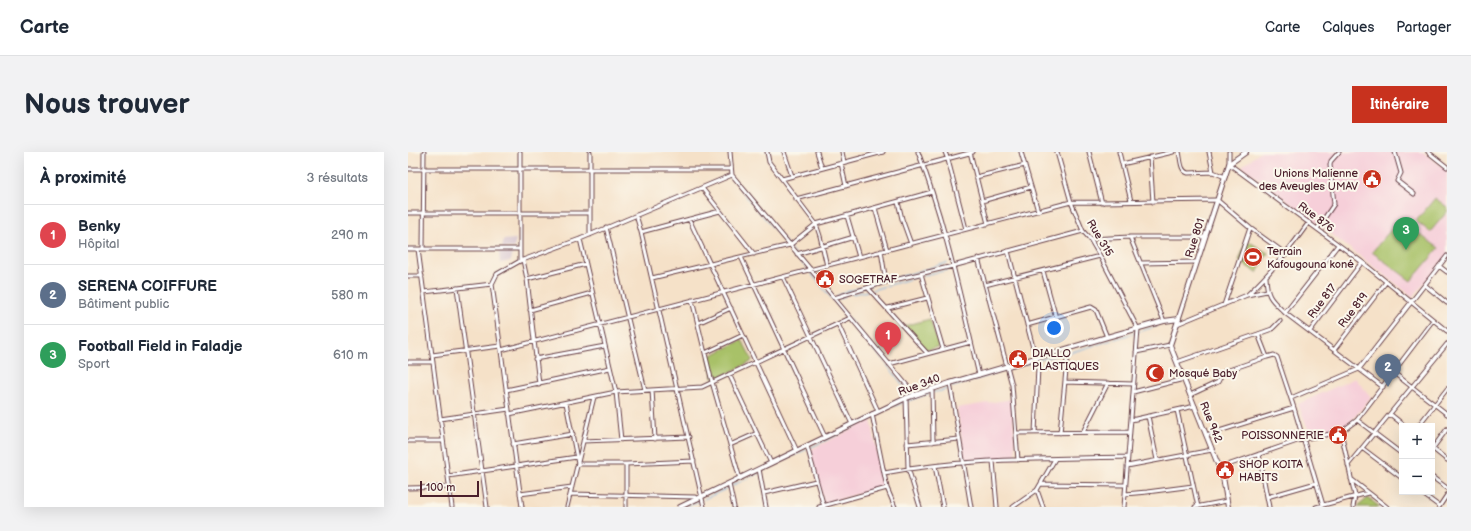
<!DOCTYPE html>
<html lang="fr">
<meta charset="utf-8">
<style>
body{margin:0;font-family:"Balsamiq Sans",sans-serif;background:#f2f2f3;color:#1f2937}
.controls{position:absolute;right:12px;bottom:12px;display:grid;overflow:hidden;border-radius:0px;box-shadow:0 4px 16px #0002}
.controls button{width:36px;height:36px;display:grid;place-items:center;padding:0;border:0;border-bottom:1px solid #e0e1e3;background:#fff;color:#1f2937;font:20px sans-serif}
.scale{position:absolute;left:12px;bottom:10px;width:59px;box-sizing:border-box;padding-left:4px;border:2px solid #4a1f2b;border-top:0;font-size:11px;line-height:14px;white-space:nowrap;color:#4a1f2b;-webkit-text-stroke:3px #fbf7ec;paint-order:stroke}
.you{position:absolute;left:646px;top:176px;width:14px;height:14px;margin:-10px;border:3px solid #fff;border-radius:50%;background:#1a73e8;box-shadow:0 0 0 6px #1a73e833}
.badge{display:grid;place-items:center;width:26px;height:26px;border-radius:50%;background:#c8321e;color:#fff;font-size:13px;font-weight:700}
.pin{position:absolute;translate:-50% -33px;filter:drop-shadow(0 1px 2px #0008)}
.pin::after{content:'';position:absolute;top:21px;width:14px;height:12px;background:inherit;clip-path:polygon(0 0,100% 0,50% 100%)}
.list{margin:0;padding:0;list-style:none}
h2{display:flex;justify-content:space-between;align-items:center;height:52px;margin:0;padding:0 16px;font-size:17px}
h2 small{font-size:13px;font-weight:400;color:#747a83}
.list li{display:grid;grid-template-columns:26px 1fr auto;gap:12px;align-items:center;box-sizing:border-box;height:60px;padding:0 16px;border-top:1px solid #e0e1e3}
.list b{display:block;font-size:15px;white-space:nowrap}
.list p{margin:0;font-size:13px;white-space:nowrap;color:#747a83}
.list em{font-size:13px;font-style:normal;color:#747a83}
.map{position:relative;flex:none;width:1039px;height:355px;overflow:hidden;border-radius:0px}
header{display:flex;align-items:center;gap:24px;box-sizing:border-box;height:56px;padding:0 20px;background:#fff;border-bottom:1px solid #e0e1e3}
header strong{font-size:19px}
nav{display:flex;gap:22px;margin-inline-start:auto;font-size:14px}
.intro{display:flex;align-items:center;justify-content:space-between;box-sizing:border-box;height:96px;padding:0 24px}
h1{margin:0;font-size:28px}
.button{padding:10px 18px;border-radius:0px;background:#c8321e;color:#fff;font-size:14px;font-weight:700}
main{display:flex;gap:24px;padding:0 24px}
aside{flex:1;background:#fff;border-radius:0px;box-shadow:0 4px 16px #0002}
.map>svg:first-child{display:block}
.built{fill:#f6cfd9}
.industrial{fill:#d1bdcb}
.green{fill:#a8c167;stroke:#797049}
.lines{fill:none;stroke-linecap:round;stroke-linejoin:round}
.stream{stroke:#70aee2;stroke-width:1}
.minor-casing{stroke:#643c43;stroke-width:5}
.tertiary-casing{stroke:#643c43;stroke-width:6}
.minor{stroke:#fff;stroke-width:3}
.tertiary{stroke:#fff;stroke-width:4}
.labels{text-anchor:middle;dominant-baseline:central;stroke-width:4;stroke-linejoin:round;paint-order:stroke}
.poi-label{font-size:11px;fill:#4a1f2b;stroke:#fbf7ec;text-anchor:start}
.street-label{font-size:11px;fill:#4a1f2b;stroke:#fbf7ec}
</style>
<header>
<strong>Carte</strong>
<nav><a>Carte</a><a>Calques</a><a>Partager</a></nav>
</header>
<div class="intro"><h1>Nous trouver</h1><a class="button">Itinéraire</a></div>
<main>
<aside>
<h2>À proximité<small>3 résultats</small></h2>
<ul class="list">
<li><span class="badge" style="background:#e0444e">1</span><div><b>Benky</b><p>Hôpital</p></div><em>290 m</em></li>
<li><span class="badge" style="background:#5c6f8a">2</span><div><b>SERENA COIFFURE</b><p>Bâtiment public</p></div><em>580 m</em></li>
<li><span class="badge" style="background:#2e9e5b">3</span><div><b>Football Field in Faladje</b><p>Sport</p></div><em>610 m</em></li>
</ul>
</aside>
<div class="map">
<svg width="1039" height="355" viewBox="0 0 1039 355">
<rect width="100%" height="100%" fill="#fbf7ec"/>
<filter id="ink" filterUnits="userSpaceOnUse"><feTurbulence type="fractalNoise" baseFrequency=".025" numOctaves="2"/><feDisplacementMap in="SourceGraphic" scale="8" xChannelSelector="R" yChannelSelector="G"/><feConvolveMatrix kernelMatrix="1 2 1 2 8 2 1 2 1" color-interpolation-filters="sRGB"/></filter>
<filter id="wash" filterUnits="userSpaceOnUse"><feTurbulence type="fractalNoise" baseFrequency=".012" numOctaves="4" result="noise"/><feDisplacementMap in="SourceGraphic" scale="16" xChannelSelector="R" yChannelSelector="G"/><feGaussianBlur stdDeviation="0.9" result="paint"/><feColorMatrix in="noise" values="0 0 0 0 0 0 0 0 0 0 0 0 0 0 0 0 0 1.4 0 .05"/><feComposite in="paint" operator="in"/></filter>
<g filter="url(#wash)">
<rect width="100%" height="100%" fill="#f5e1c8"/>
<path class="built" d="M853 0H1015L1039 18V104L1005 145 834 14Z
M947 226 963 245 943 270 933 278 902 282 890 252Z
M604 247 608 307 557 310 549 256Z
M463 268 476 334 416 352 402 298Z"/>
<path class="industrial" d="M108 87 106 96H94L96 88Z
M91 99 105 100 103 109 92 111Z"/>
<path class="green" d="M1027 46 1039 55V60L1022 80 1008 69Z
M991 68 1031 96 1003 129 964 100Z
M838 88 860 101 849 121 831 109Z
M522 167 531 195 518 198 496 174Z
M334 188 344 207 343 210 308 227 305 225 300 205Z
M960 346 972 355H949Z"/>
<g class="lines">
<path class="stream" d="M333 37 340 47 379 92
M381 95 399 117
M401 119 489 225 500 241
M516 123 540 118
M488 126 539 111
M464 138 512 124
M444 142 460 139
M429 144 441 139 463 133
M432 147 437 144
M661 201 749 174
M630 208 658 201
M601 217 627 209
M544 235 599 218
M525 240 533 239 541 236
M486 254 522 241
M466 264 472 261
M353 319 464 266
M323 334 351 321
M296 347 320 336
M278 355 293 348"/>
</g>
</g>
<g filter="url(#ink)">
<g class="lines">
<g class="minor-casing">
<path id="minor" d="M112 0V109
M322 0 324 23 507 243
M359 0 361 10 408 72 412 84 419 114
M376 0 384 24
M409 0 414 16
M434 0 436 10
M510 0C538 72 553 149 571 223
M537 0 540 8 558 77
M562 0 580 72
M613 0 630 59
M649 0 663 50 675 79 682 87 692 104 730 177 716 355
M681 0 694 51
M711 0 723 49
M771 0C773 7 772 19 780 21L805 20 817 25
M801 0 805 20
M821 0V12L954 110 1039 179
M987 0 993 21 989 29 1006 42
M1020 0 1039 15
M742 5 745 50
M433 11 438 34
M714 12 765 0
M0 17H323
M568 25 617 13
M374 27 475 0
M294 36 346 102
M388 47 565 0
M574 49 623 35
M490 50 494 67 503 92
M467 56 479 98
M0 61H182
M228 63 233 80 296 355
M439 64 451 105
M281 67 389 299
M198 75 237 238
M909 77 926 52 922 13 923 9 931 0
M233 80 312 59
M182 83V0
M722 85 756 169
M172 87 208 240 213 288
M682 87 722 85H797
M0 97H111
M10 97 44 355
M15 97 16 0
M473 99 478 130
M600 99 630 215 627 281
M389 102 446 85
M333 105 417 285
M570 106 604 233 610 308
M115 108 119 127 131 232
M732 111 789 110
M1031 114 1039 120
M635 119 648 166
M513 122 535 197
M0 124H14
M375 125 444 272
M858 125C859 146 863 147 877 161L975 235
M244 126 382 93 408 72 524 40
M119 127 178 112
M577 133 692 104
M1017 133 1039 151
M49 136 79 355
M460 136 519 201
M16 140 84 132
M840 142C864 120 882 97 901 70
M426 146 478 130 545 114 675 79
M284 148 304 230 332 327
M816 153 842 76
M480 156 519 146
M122 158 184 141
M877 161 930 93
M290 171 323 156
M430 172 470 259
M769 172 839 143 859 139
M619 173 683 155 688 158 699 185
M902 179 954 110
M850 182 864 177 872 169
M93 198 663 50C712 51 761 48 809 48L842 76 878 102
M926 198 978 130
M728 200 762 193
M297 201 335 183
M24 203 92 194
M859 205 866 203 869 205 886 256 915 353
M127 207 197 194
M0 210H25
M769 210 850 182 859 205 815 220 810 230 782 243
M481 212 563 190
M986 221 1039 262
M321 222 363 311
M657 230 726 232
M542 231 563 355
M524 237 525 290
M98 238 202 216
M244 238 247 287
M725 240 776 227
M498 246 500 316 512 355
M883 246 951 217 1039 104
M158 251 170 312H218L286 309
M769 258 790 355
M101 262 208 240 294 235 442 166
M464 262 479 336 487 355
M982 262 997 274
M740 264 749 308
M32 267 101 257
M723 268 787 254
M949 268 994 302
M1010 274 1039 237
M675 280 700 231
M933 280 947 344 945 355
M608 281 722 280
M652 281 660 197
M798 283 886 256
M0 289H35
M175 289 281 285
M105 292 165 282
M499 292 551 287
M322 293 349 281
M399 294 416 355
M954 296 994 326
M1024 296 1039 308
M1025 296 1039 277
M851 302 859 345
M585 309 589 355
M218 312V355
M940 313 1039 192
M527 314 535 355
M719 314 804 298
M811 316 895 287 933 280 949 268 1025 168
M351 317 358 355
M476 321C556 306 638 307 720 305
M40 324 169 305
M1024 325 1039 336
M943 327 979 355
M321 332 326 355
M633 332 718 333
M0 336 41 335
M629 338 635 355
M1012 340 1031 354
M356 341 408 329
M112 342 164 335
M163 342 287 345 289 347
M717 342 739 340 785 334
M114 355 84 132 89 122 112 109 172 87 324 23
M159 355 186 245
M411 355 479 336
M605 355 629 338 647 307
M787 355 819 349
M861 355 859 345 908 331
M908 355 960 341
M1031 355 1039 343"/>
</g>
<g class="tertiary-casing">
<path id="tertiary" d="M272 355 498 246 542 231 699 185 756 169 771 167
M820 355 815 325 762 193 821 12 838 0"/>
</g>
<use href="#minor" class="minor"/>
<use href="#tertiary" class="tertiary"/>
</g>
</g>
<defs>
<g id="civic-disc" transform="scale(1)"><circle r="9.5" fill="#c8321e" stroke="#fbf7ec"/><path d="M-.6-6.5H3V-4.5H.6V-3L4-1V1h2V6H-6V1h2V-1L-.6-3ZM-1.2 2.5V6h2.4V2.5Z" fill="#fff"/></g>
<g id="stadium-disc" transform="scale(1)"><circle r="9.5" fill="#c8321e" stroke="#fbf7ec"/><path d="M0-5a6.5 5 0 1 0 0 10a6.5 5 0 1 0 0-10ZM-3.5-1.8h7v3.6h-7Z" fill="#fff"/></g>
<g id="mosque-disc" transform="scale(1)"><circle r="9.5" fill="#c8321e" stroke="#fbf7ec"/><path d="M3.5-4.9A6 6 0 1 0 3.5 4.9A5 5 0 1 1 3.5-4.9Z" fill="#fff"/></g>
</defs>
<g fill-rule="evenodd">
<use href="#civic-disc" x="964" y="27"/>
<use href="#stadium-disc" x="845" y="105"/>
<use href="#civic-disc" x="417" y="127"/>
<use href="#civic-disc" x="610" y="207"/>
<use href="#mosque-disc" x="747" y="221"/>
<use href="#civic-disc" x="930" y="283"/>
<use href="#civic-disc" x="817" y="318"/>
</g>
<g class="labels">
<g class="poi-label">
<text x="950" y="21" text-anchor="end">Unions Malienne<tspan x="950" dy="13">des Aveugles UMAV</tspan></text>
<text x="859" y="99">Terrain<tspan x="859" dy="13">Kafougouna koné</tspan></text>
<text x="431" y="127">SOGETRAF</text>
<text x="624" y="201">DIALLO<tspan x="624" dy="13">PLASTIQUES</tspan></text>
<text x="761" y="221">Mosqué Baby</text>
<text x="916" y="283" text-anchor="end">POISSONNERIE</text>
<text x="831" y="312">SHOP KOITA<tspan x="831" dy="13">HABITS</tspan></text>
</g>
<g class="street-label">
<text transform="translate(908 65) rotate(37)">Rue 876</text>
<text transform="translate(692 86) rotate(59)">Rue 315</text>
<text transform="translate(787 86) rotate(-72)">Rue 801</text>
<text transform="translate(914 149) rotate(-53)">Rue 817</text>
<text transform="translate(945 158) rotate(-53)">Rue 819</text>
<text transform="translate(511 233) rotate(-20)">Rue 340</text>
<text transform="translate(803 270) rotate(68)">Rue 942</text>
</g>
</g>
</svg>
<div class="controls">
<button>+</button>
<button>−</button>
</div>
<div class="scale">100 m</div>
<div class="you"></div>
<div class="pin badge" style="left:480px;top:203px;background:#e0444e">1</div>
<div class="pin badge" style="left:980px;top:235px;background:#5c6f8a">2</div>
<div class="pin badge" style="left:998px;top:98px;background:#2e9e5b">3</div>
</div>
</main>
